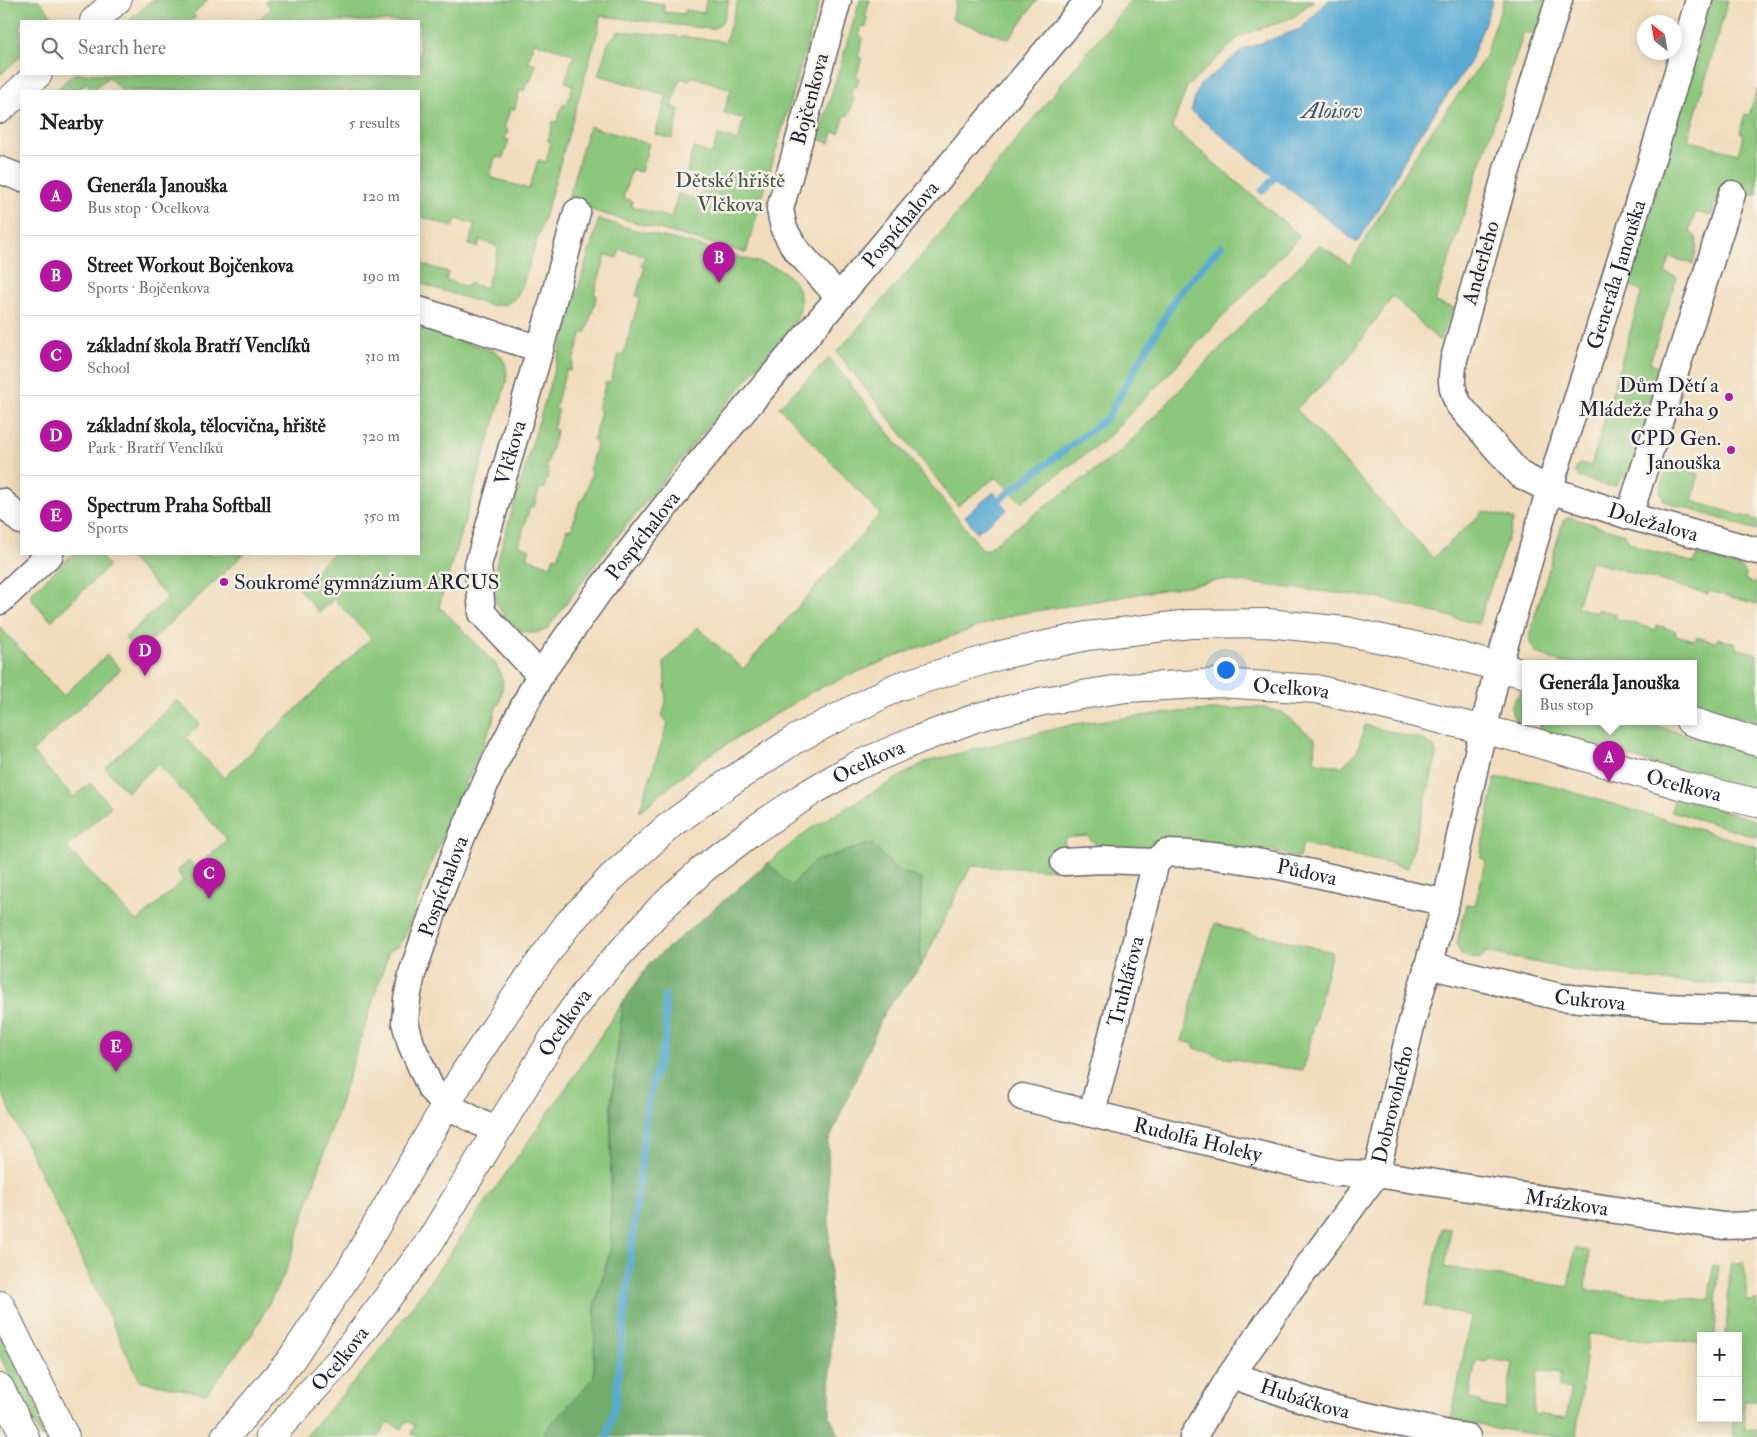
<!DOCTYPE html>
<meta charset="utf-8">
<style>
body{margin:0;font-family:"IM FELL Double Pica",serif;background:#f2f2f2;color:#202124}
.controls{position:absolute;right:15px;bottom:15px;display:grid;overflow:hidden;border-radius:0px;box-shadow:0 2px 12px #0003}
.controls button{width:45px;height:45px;display:grid;place-items:center;padding:0;border:0;border-bottom:1px solid #e0e0e0;background:#fff;color:#202124;font:25px sans-serif}
.compass{position:absolute;left:1637px;top:15px;width:45px;height:45px;border-radius:50%;background:#fff;box-shadow:0 2px 12px #0003;rotate:329deg}
.you{position:absolute;left:1225px;top:669px;width:18px;height:18px;margin:-12px;border:4px solid #fff;border-radius:50%;background:#1a73e8;box-shadow:0 0 0 8px #1a73e833}
.badge{display:grid;place-items:center;width:32px;height:32px;border-radius:50%;background:#b5179e;color:#fff;font-size:16px;font-weight:700}
.pin{position:absolute;translate:-50% -41px;filter:drop-shadow(0 1px 2px #0008)}
.pin::after{content:'';position:absolute;top:26px;width:18px;height:15px;background:inherit;clip-path:polygon(0 0,100% 0,50% 100%)}
.popup{position:absolute;left:1522px;top:660px;width:175px;height:65px;box-sizing:border-box;display:grid;place-content:center;border-radius:0px;background:#fff;filter:drop-shadow(0 1px 4px #0005);font-size:16px;white-space:nowrap;color:#757577}
.popup b{font-size:19px;color:#202124}
.popup::after{content:'';position:absolute;left:50%;top:100%;margin-left:-10px;border:10px solid transparent;border-top-color:#fff}
.list{margin:0;padding:0;list-style:none}
h2{display:flex;justify-content:space-between;align-items:center;height:65px;margin:0;padding:0 20px;font-size:21px}
h2 small{font-size:16px;font-weight:400;color:#757577}
.list li{display:grid;grid-template-columns:32px 1fr auto;gap:15px;align-items:center;box-sizing:border-box;height:80px;padding:0 20px;border-top:1px solid #e0e0e0}
.list b{display:block;font-size:19px;white-space:nowrap}
.list p{margin:0;font-size:16px;white-space:nowrap;color:#757577}
.list em{font-size:16px;font-style:normal;color:#757577}
.icon{flex:none;width:28px;height:28px;fill:none;stroke:currentColor;stroke-width:2;stroke-linecap:round;stroke-linejoin:round}
.map{position:relative;flex:none;width:1757px;height:1437px;overflow:hidden}
.search{position:absolute;background:#fff;box-shadow:0 2px 12px #0003;left:20px;top:20px;width:400px;height:55px;display:flex;align-items:center;gap:12px;box-sizing:border-box;padding:0 18px;border-radius:0px;color:#757577;font-size:19px}
.panel{position:absolute;background:#fff;box-shadow:0 2px 12px #0003;left:20px;top:90px;width:400px;height:465px;border-radius:0px}
.map>svg:first-child{display:block}
.green{fill:#8bc77c;stroke:#56745c;fill-rule:evenodd}
.forest{fill:#70ac6c;stroke:#496754}
.water{fill:#59aad3;stroke:#3e6687}
.lines{fill:none;stroke-linecap:round;stroke-linejoin:round}
.stream{stroke:#59aad3;stroke-width:7}
.street-casing{stroke:#6a6368;stroke-width:29}
.secondary-casing{stroke:#6a6368;stroke-width:30}
.street{stroke:#fff;stroke-width:26}
.secondary{stroke:#fff;stroke-width:28}
.poi-dot{fill:#b5179e;stroke:#f7f3e8;stroke-width:2}
.labels{text-anchor:middle;dominant-baseline:central;stroke-width:5;stroke-linejoin:round;paint-order:stroke}
.street-label{font-size:21px;fill:#22223b;stroke:#f7f3e8}
.park-label{font-size:21px;fill:#42544e;stroke:#f7f3e8}
.poi-label{font-size:21px;fill:#22223b;stroke:#f7f3e8;text-anchor:end}
.water-label{font-size:22px;font-style:italic;fill:#385878;stroke:#f7f3e8}
</style>
<div class="map">
<svg width="1757" height="1437" viewBox="0 0 1757 1437">
<rect width="100%" height="100%" fill="#f7f3e8"/>
<filter id="ink" filterUnits="userSpaceOnUse"><feTurbulence type="fractalNoise" baseFrequency=".02" numOctaves="2"/><feDisplacementMap in="SourceGraphic" scale="10" xChannelSelector="R" yChannelSelector="G"/><feConvolveMatrix kernelMatrix="1 2 1 2 8 2 1 2 1" color-interpolation-filters="sRGB"/></filter>
<filter id="wash" filterUnits="userSpaceOnUse"><feTurbulence type="fractalNoise" baseFrequency=".0096" numOctaves="4" result="noise"/><feDisplacementMap in="SourceGraphic" scale="20" xChannelSelector="R" yChannelSelector="G"/><feGaussianBlur stdDeviation="1.12" result="paint"/><feColorMatrix in="noise" values="0 0 0 0 0 0 0 0 0 0 0 0 0 0 0 0 0 1.4 0 .05"/><feComposite in="paint" operator="in"/></filter>
<g filter="url(#wash)">
<rect width="100%" height="100%" fill="#f1ddbc"/>
<path class="green" d="M0 0H39L56 21H21V56L0 75Z
M152 0H208L193 14 196 17 191 21H129Z
M268 0H635L664 4V12L684 14 685 10 704 13 706 0H729C726 13 725 24 712 29L600 16 598 31 549 202 523 284C516 302 507 307 488 305L419 283V263L448 272 446 280 467 287 468 283 486 288 499 247 480 240 478 247 469 245 475 224 456 219 453 227 419 216V91H122L108 77 93 90 86 83 77 91H55L73 74H181L185 78 189 74H419V21H257L271 8 266 2ZM534 42 574 54 565 82 573 85 567 104H563L557 122 553 121 548 141 551 142 546 162 538 160 529 189 490 177 495 157 503 158 509 140 505 139 508 130 504 128 510 109 514 110 520 90 524 91 527 81 530 82 536 64 528 62Z
M738 0H747L763 5 765 0H820L746 253 604 214 567 202 589 126 649 144 641 172 633 170 632 168 623 198 632 201 631 206 671 218 678 194 699 200 705 178 687 172 693 148 712 154 718 135 738 141 744 119 724 113 731 89 691 76 689 81 680 78 671 109 672 107 680 110 672 139 655 134 667 95 598 75 609 41 619 31 717 40 725 43Z
M860 0H870L865 17 868 18 866 27 862 26 859 36 863 38 858 57 862 58 856 77 859 78 857 87 853 86 850 96 854 98 849 115H845L839 133 833 132 830 143 818 139Z
M957 0H1037L1009 39 952 19Z
M1131 0H1314L1294 17 1240 36 1187 87 1172 127 1300 236 1106 439 1021 502 996 477 958 506 837 352 938 237 1088 51Z
M1504 0H1549L1539 35 1524 32 1435 302 1454 308 1439 341 1393 296 1344 364 1296 409 1433 558 1484 511 1514 519 1478 624 1379 598 1222 580 1012 615 898 655 813 691 703 759 639 812 668 723 662 716 666 702 664 662 697 627 743 669 880 514 779 407 829 358 984 551 1121 451 1319 245 1350 265 1421 146 1484 59Z
M1711 0H1728L1688 140 1738 154 1744 134 1740 132 1745 114 1749 115 1757 89V195H1752L1743 193 1735 208 1715 202 1711 216 1696 212 1689 231 1696 237 1697 246 1693 264 1670 257 1665 273 1677 277 1650 362 1658 368 1662 377 1632 480 1623 476 1617 485 1607 486 1579 477 1576 474V467L1581 463 1591 466 1642 291 1631 286 1629 282Z
M599 219C649 236 702 244 753 261 764 264 779 267 788 275 801 287 804 304 796 320L611 544 548 628 543 631 533 633 522 631 513 626 501 611 496 602 493 582 494 572ZM620 249 645 256 641 266 645 267 636 296 640 297 623 355 619 354 610 383 606 382 598 410 601 412 593 440 597 442 589 470 592 472 583 501 580 500 571 530 567 529 558 557 554 556 551 566 527 558 530 549 519 545 530 506 534 507 540 488 544 489 549 470 546 468 557 430 553 429 559 410 555 409 566 370 570 371 582 332 586 333 597 295 594 294 606 255 617 258Z
M419 328 497 352C507 363 508 370 506 383L439 606 495 663 500 672 503 683 500 702 496 708 493 722 432 861 405 936 398 946 389 951 286 1271 253 1333 206 1394 140 1381 0 1089V627L63 696 107 655 121 669 32 752 74 797 90 783 111 806 67 848 137 922 183 880 177 871 189 861 196 868 227 839 157 764 127 792 105 768 177 700 200 724 186 738 224 778 371 638 334 599 319 612 297 587 333 554H419Z
M1675 467 1699 474 1692 501 1757 520V530L1664 501 1660 491 1665 473Z
M1566 518H1572L1625 534 1628 541 1641 548 1694 563 1698 556H1702L1742 568 1746 574 1745 580 1754 583 1757 581V604L1709 591 1708 594 1590 561 1577 607 1597 613 1598 609 1616 614 1615 618 1656 630 1657 625 1676 631 1675 635 1695 640 1696 637 1716 642 1718 638 1736 644 1735 648 1757 654V722L1693 704V663H1562L1535 652 1530 642V633L1563 521Z
M73 554H105L102 558 109 566 51 621 33 601 30 594Z
M126 554H244L138 653 125 638 168 598Z
M1525 690V721H1527L1525 727C1506 718 1508 700 1525 690Z
M1260 707 1281 712 1315 739 1314 761 1341 767 1357 752 1365 725 1424 740 1434 747 1437 755 1408 868 1303 844 1299 858 1265 849 1249 855 1101 849 1087 836 1065 838 1063 856 1067 870 971 866 920 968 921 879 895 869 871 844 815 861 791 887 768 863 810 829 925 762 1074 724 1165 713Z
M1542 721H1639L1757 755V794L1539 730Z
M1507 778 1532 780 1757 847V986L1663 981 1571 970 1486 952 1481 959 1471 958 1461 955 1457 944 1466 904 1475 905 1486 861 1480 857 1495 779Z
M1675 796 1757 821V837L1671 811Z
M1215 924 1262 937 1263 935 1332 952 1303 1070 1257 1064 1232 1058 1231 1059 1194 1048V1044L1182 1041 1198 978Z
M623 1002 611 1106V1248L595 1303 594 1378 545 1431 544 1437H418L411 1434 415 1425 406 1421 402 1429 387 1422 379 1437H304L363 1372 419 1297 568 1085Z
M1442 1228 1451 1229 1445 1267 1568 1287 1575 1248 1589 1251 1586 1290 1709 1300 1713 1265 1718 1266 1715 1336H1701V1342L1648 1340 1589 1334 1576 1437C1534 1437 1492 1427 1451 1420L1471 1316 1425 1306ZM1488 1359 1513 1363 1505 1409 1480 1405V1401L1469 1399 1476 1360 1487 1362ZM1538 1370 1561 1373 1559 1388 1570 1389 1567 1418 1533 1414Z
M1744 1262 1747 1301 1757 1300V1400H1744L1745 1430H1757V1437H1733V1418H1738V1336H1726L1730 1264Z
M0 1331 52 1437H41L0 1356Z"/>
<path class="forest" d="M871 843 895 869 921 879 920 968 885 1011 828 1143 831 1336 830 1417 840 1437H544L545 1431 594 1378 595 1303 611 1248V1106L623 1002 651 962 768 863 791 886 815 861Z"/>
<path class="water" d="M1329 0H1493L1470 63 1414 142 1384 199 1357 243 1191 111 1199 86 1244 49 1300 29Z
M994 492 1007 510 977 532 965 516Z"/>
<g class="lines">
<path class="stream" d="M1262 191 1275 177
M999 500 1107 418 1177 296 1221 246
M607 1437 615 1405 647 1104 666 1036 665 995"/>
</g>
</g>
<g filter="url(#ink)">
<g class="lines">
<g class="street-casing">
<g id="street">
<path d="M838 0 780 209 784 229 794 247 839 297"/>
<path id="s1" d="M1559 0 1506 173 1454 359C1451 379 1450 386 1459 405L1519 474 1550 490 1629 516 1757 551"/>
<path d="M0 170 21 178"/>
<path d="M419 310 540 349"/>
<path d="M0 504 2 502 21 521"/>
<path d="M1629 516 1732 194"/>
<path d="M0 601 50 554"/>
<path id="s2" d="M540 675 482 613 478 565 540 349 577 212"/>
<path d="M1064 862 1102 860 1156 862"/>
<path id="s3" d="M1428 965 1560 997 1664 1007 1757 1010"/>
<path id="s4" d="M1022 1097 1335 1173 1376 1174 1723 1226 1757 1225"/>
<path id="s5" d="M1092 1113 1156 862 1166 853C1261 854 1353 886 1446 902"/>
<path id="s6" d="M496 1131 446 1105 431 1089 411 1044 405 1022 407 999 412 974 436 904 462 836 495 762 540 675 600 590 697 466 1089 0"/>
<path id="s7" d="M1231 1375 1323 1406 1448 1434 1467 1437"/>
<path id="s8" d="M1193 1437 1231 1375 1286 1296 1376 1174 1412 1022 1446 902 1478 752 1498 668 1557 464 1649 169 1699 0"/>
</g>
</g>
<g class="secondary-casing">
<g id="secondary">
<path d="M94 21 117 0"/>
<path d="M0 109 38 74"/>
<path d="M1690 721 1757 742"/>
<path d="M0 1305 65 1437"/>
<path d="M0 1388 25 1437"/>
<path d="M225 1437 290 1361 350 1271 464 1074 530 976 568 924 611 878 668 827 727 784 794 740 897 687 1001 655 1087 636 1190 624 1267 623 1345 631 1443 652 1525 674"/>
<path id="s9" d="M270 1437 341 1359 429 1243 556 1034 587 990 659 910 703 869 754 830 811 792 856 766 917 740 978 717 1044 701 1126 688 1219 683 1316 689 1530 741 1680 785 1757 803"/>
</g>
</g>
<use href="#street" class="street"/>
<use href="#secondary" class="secondary"/>
</g>
</g>
<g class="poi-dot">
<circle cx="1729" cy="397" r="5"/>
<circle cx="1731" cy="450" r="5"/>
<circle cx="224" cy="582" r="5"/>
</g>
<g class="labels">
<g class="street-label">
<text transform="translate(810 99) rotate(-75)">Bojčenkova</text>
<text stroke="none"><textPath href="#s6" startOffset="1102">Pospíchalova</textPath></text>
<text transform="translate(1481 263) rotate(-74)">Anderleho</text>
<text stroke="none"><textPath href="#s8" startOffset="1252">Generála Janouška</textPath></text>
<text stroke="none"><textPath href="#s2" startOffset="250">Vlčkova</textPath></text>
<text stroke="none"><textPath href="#s1" startOffset="656">Doležalova</textPath></text>
<text stroke="none"><textPath href="#s6" startOffset="698">Pospíchalova</textPath></text>
<text stroke="none"><textPath href="#s9" startOffset="1350">Ocelkova</textPath></text>
<text stroke="none"><textPath href="#s9" startOffset="915">Ocelkova</textPath></text>
<text stroke="none"><textPath href="#s9" startOffset="1755">Ocelkova</textPath></text>
<text stroke="none"><textPath href="#s5" startOffset="415">Půdova</textPath></text>
<text stroke="none"><textPath href="#s6" startOffset="292">Pospíchalova</textPath></text>
<text stroke="none"><textPath href="#s5" startOffset="136">Truhlářova</textPath></text>
<text stroke="none"><textPath href="#s3" startOffset="166">Cukrova</textPath></text>
<text stroke="none"><textPath href="#s9" startOffset="510">Ocelkova</textPath></text>
<text stroke="none"><textPath href="#s8" startOffset="392">Dobrovolného</textPath></text>
<text stroke="none"><textPath href="#s4" startOffset="181">Rudolfa Holeky</textPath></text>
<text stroke="none"><textPath href="#s4" startOffset="556">Mrázkova</textPath></text>
<text stroke="none"><textPath href="#s9" startOffset="105">Ocelkova</textPath></text>
<text stroke="none"><textPath href="#s7" startOffset="78">Hubáčkova</textPath></text>
</g>
<g class="park-label">
<text x="730" y="180">Dětské hřiště<tspan x="730" dy="24">Vlčkova</tspan></text>
</g>
<g class="poi-label">
<text x="1719" y="385">Dům Dětí a<tspan x="1719" dy="24">Mládeže Praha 9</tspan></text>
<text x="1721" y="438">CPD Gen.<tspan x="1721" dy="24">Janouška</tspan></text>
<text x="234" y="582" text-anchor="start">Soukromé gymnázium ARCUS</text>
</g>
<g class="water-label">
<text x="1332" y="111">Aloisov</text>
</g>
</g>
</svg>
<div class="controls">
<button>+</button>
<button>−</button>
</div>
<svg class="compass" viewBox="-18 -18 36 36"><path d="M0-13l5 13h-10z" fill="#e53935"/><path d="M0 13l5-13h-10z" fill="#757577"/></svg>
<div class="you"></div>
<div class="pin badge" style="left:1609px;top:782px">A</div>
<div class="popup"><b>Generála Janouška</b>Bus stop</div>
<div class="pin badge" style="left:719px;top:283px">B</div>
<div class="pin badge" style="left:209px;top:899px">C</div>
<div class="pin badge" style="left:145px;top:676px">D</div>
<div class="pin badge" style="left:116px;top:1072px">E</div>
<div class="search"><svg class="icon" aria-label="search" viewBox="0 0 24 24"><circle cx="10" cy="10" r="6"/><path d="M15 15l6 6"/></svg>Search here</div>
<section class="panel">
<h2>Nearby<small>5 results</small></h2>
<ul class="list">
<li><span class="badge">A</span><div><b>Generála Janouška</b><p>Bus stop · Ocelkova</p></div><em>120 m</em></li>
<li><span class="badge">B</span><div><b>Street Workout Bojčenkova</b><p>Sports · Bojčenkova</p></div><em>190 m</em></li>
<li><span class="badge">C</span><div><b>základní škola Bratří Venclíků</b><p>School</p></div><em>310 m</em></li>
<li><span class="badge">D</span><div><b>základní škola, tělocvična, hřiště</b><p>Park · Bratří Venclíků</p></div><em>320 m</em></li>
<li><span class="badge">E</span><div><b>Spectrum Praha Softball</b><p>Sports</p></div><em>350 m</em></li>
</ul>
</section>
</div>
